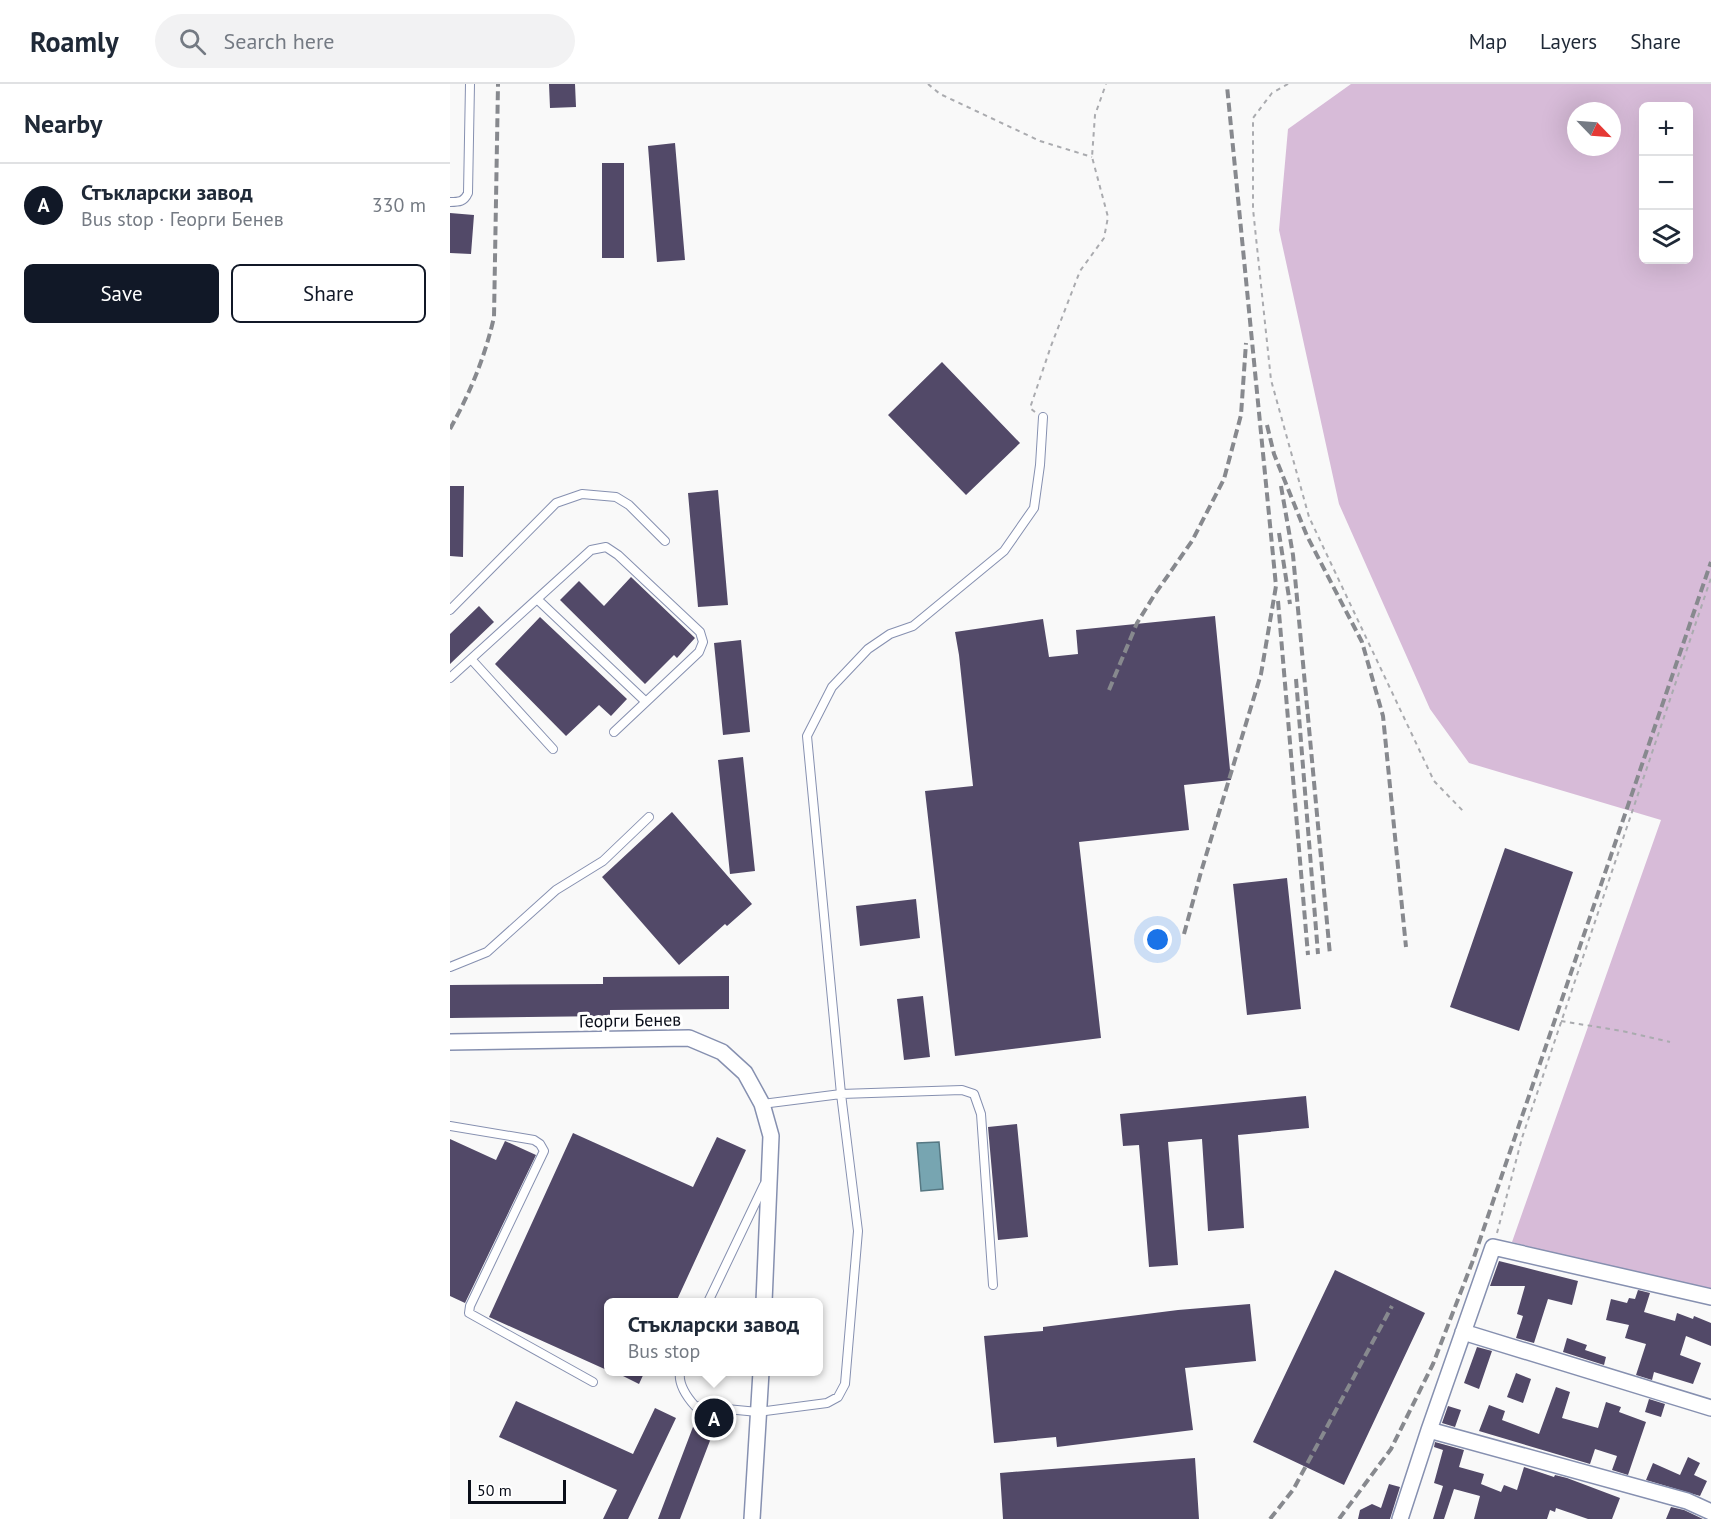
<!DOCTYPE html>
<meta charset="utf-8">
<style>
body{margin:0;font-family:"PT Sans",sans-serif;background:#f2f2f3;color:#1f2937}
.controls{position:absolute;right:18px;top:18px;display:grid;overflow:hidden;border-radius:9px;box-shadow:0 6px 24px #0002}
.controls button{width:54px;height:54px;display:grid;place-items:center;padding:0;border:0;border-bottom:2px solid #e0e1e3;background:#fff;color:#1f2937;font:30px sans-serif}
.compass{position:absolute;left:1117px;top:18px;width:54px;height:54px;border-radius:50%;background:#fff;box-shadow:0 6px 24px #0002;rotate:115deg}
.scale{position:absolute;left:18px;bottom:15px;width:98px;box-sizing:border-box;padding-left:6px;border:3px solid #0a0e19;border-top:0;font-size:16px;line-height:21px;white-space:nowrap;color:#0a0e19;-webkit-text-stroke:4px #fff;paint-order:stroke}
.you{position:absolute;left:708px;top:856px;width:21px;height:21px;margin:-15px;border:4px solid #fff;border-radius:50%;background:#1a73e8;box-shadow:0 0 0 9px #1a73e833}
.badge{display:grid;place-items:center;width:39px;height:39px;border-radius:50%;background:#111827;color:#fff;font-size:20px;font-weight:700}
.pin{position:absolute;translate:-50% -50%;border:3px solid #fff;box-shadow:0 2px 6px #0006}
.popup{position:absolute;left:154px;top:1214px;width:219px;height:78px;box-sizing:border-box;display:grid;place-content:center;border-radius:9px;background:#fff;filter:drop-shadow(0 2px 4px #0005);font-size:20px;white-space:nowrap;color:#747a83}
.popup b{font-size:22px;color:#1f2937}
.popup::after{content:'';position:absolute;left:50%;top:100%;margin-left:-12px;border:12px solid transparent;border-top-color:#fff}
.list{margin:0;padding:0;list-style:none}
h2{display:flex;justify-content:space-between;align-items:center;height:78px;margin:0;padding:0 24px;font-size:26px}
h2 small{font-size:20px;font-weight:400;color:#747a83}
.list li{display:grid;grid-template-columns:39px 1fr auto;gap:18px;align-items:center;box-sizing:border-box;height:84px;padding:0 24px;border-top:2px solid #e0e1e3}
.list b{display:block;font-size:22px;white-space:nowrap}
.list p{margin:0;font-size:20px;white-space:nowrap;color:#747a83}
.list em{font-size:20px;font-style:normal;color:#747a83}
.actions{display:flex;gap:12px;padding:18px 24px}
.actions a{flex:1;padding:14px 0;border:2px solid #111827;border-radius:9px;text-align:center;font-size:21px;color:#111827}
.actions .main{background:#111827;color:#fff}
.icon{flex:none;width:33px;height:33px;fill:none;stroke:currentColor;stroke-width:2;stroke-linecap:round;stroke-linejoin:round}
.map{position:relative;flex:none;width:1261px;height:1435px;overflow:hidden}
header{display:flex;align-items:center;gap:36px;box-sizing:border-box;height:84px;padding:0 30px;background:#fff;border-bottom:2px solid #e0e1e3}
header strong{font-size:28px}
nav{display:flex;gap:33px;margin-inline-start:auto;font-size:21px}
.search{width:420px;height:54px;background:#f2f2f3;display:flex;align-items:center;gap:15px;box-sizing:border-box;padding:0 21px;border-radius:33px;color:#747a83;font-size:22px}
main{display:flex}
aside{flex:1;background:#fff}
.map>svg:first-child{display:block}
.green{fill:#d7bbd8;fill-rule:evenodd}
.water{fill:#77a5b1;stroke:#567883;stroke-width:1.5}
.building{fill:#524968}
.lines{fill:none;stroke-linecap:round;stroke-linejoin:round}
.lane-casing{stroke:#8690b0;stroke-width:10}
.street-casing{stroke:#8690b0;stroke-width:18}
.path{stroke:#aaabaf;stroke-width:2;stroke-dasharray:4.5 4.5;stroke-linecap:butt}
.lane{stroke:#fff;stroke-width:8}
.street{stroke:#fff;stroke-width:15}
.rail{stroke:#87898e;stroke-width:4;stroke-dasharray:9 4.5;stroke-linecap:butt}
.labels{text-anchor:middle;dominant-baseline:central;stroke-width:6;stroke-linejoin:round;paint-order:stroke}
.street-label{font-size:18px;fill:#0a0e19;stroke:#fff}
</style>
<header>
<strong>Roamly</strong>
<div class="search"><svg class="icon" aria-label="search" viewBox="0 0 24 24"><circle cx="10" cy="10" r="6"/><path d="M15 15l6 6"/></svg>Search here</div>
<nav><a>Map</a><a>Layers</a><a>Share</a></nav>
</header>
<main>
<aside>
<h2>Nearby<small></small></h2>
<ul class="list">
<li><span class="badge">A</span><div><b>Стъкларски завод</b><p>Bus stop · Георги Бенев</p></div><em>330 m</em></li>
</ul>
<div class="actions"><a class="main">Save</a><a>Share</a></div>
</aside>
<div class="map">
<svg width="1261" height="1435" viewBox="0 0 1261 1435">
<rect width="100%" height="100%" fill="#f9f9f9"/>
<path class="green" d="M901 0H1261V1210L1062 1158 1211 736 1019 679 980 625 889 420 829 146 838 45ZM1194 22H1238V176H1194ZM1126 27H1162V63H1126Z"/>
<path class="water" d="M489 1058 493 1105 471 1107 467 1059Z"/>
<path class="building" d="M99 0H125L126 23 100 24Z
M225 59 235 176 207 178 198 62Z
M152 79H174V174H152Z
M0 129 24 131 21 170 0 169Z
M492 278 570 359 516 411 438 331Z
M0 402H14L13 473 0 472Z
M268 406 278 521 248 523 238 409Z
M181 493 245 554 227 574 224 571 195 600 110 516 129 497 154 522Z
M29 522 44 538 0 580V550Z
M765 532 781 696 734 701 739 746 629 758 651 954 505 972 475 707 523 702 509 571 505 548 593 535 599 573 628 570 626 546Z
M90 533 177 615 161 632 149 621 116 652 45 580Z
M291 556 300 648 273 651 264 559Z
M293 673 305 787 280 790 268 676Z
M222 728 302 820 277 842 275 840 229 881 152 793Z
M1055 764 1123 788 1069 947 1000 923Z
M837 794 851 925 797 931 783 800Z
M466 815 470 854 410 862 406 822Z
M279 892V925L160 926V932L0 934V901L153 900V893Z
M473 912 480 973 454 976 447 915Z
M856 1012 859 1044 788 1051 794 1144 758 1147 752 1055 718 1058 728 1181 699 1183 689 1061 673 1062 670 1030Z
M567 1040 578 1153 548 1156 538 1043Z
M123 1049 243 1103 267 1053 296 1066 226 1218H159V1287L39 1233Z
M0 1055 46 1076 55 1057 86 1071 15 1219 0 1212Z
M1049 1177 1128 1197 1122 1221 1098 1215 1084 1259 1066 1254 1073 1232 1067 1230 1075 1202H1040Z
M885 1186 975 1229 894 1401 803 1358Z
M1188 1206 1200 1209 1194 1228 1225 1237 1227 1229 1243 1235 1244 1232 1261 1239V1262L1236 1252 1230 1271 1251 1279 1243 1300 1204 1288 1202 1296 1186 1291 1196 1260 1175 1254 1179 1241 1156 1236 1161 1215 1177 1219 1179 1214 1185 1215Z
M800 1220 806 1277 735 1284 743 1346 607 1363 606 1353 544 1359 534 1252 593 1247V1243L728 1226Z
M1117 1254 1137 1261 1135 1266 1156 1273 1154 1281 1113 1268Z
M1027 1263 1042 1267 1029 1305 1014 1299Z
M163 1287H195L189 1300Z
M1066 1289 1081 1295 1073 1319 1057 1313Z
M1106 1303 1120 1308 1112 1334 1148 1344 1156 1318 1171 1323 1169 1328 1196 1338 1178 1391 1162 1386 1167 1372 1145 1365 1140 1380 1029 1347 1039 1321 1055 1327 1052 1336 1089 1350Z
M1199 1315 1215 1320 1211 1333 1195 1328Z
M66 1317 183 1370 205 1324 226 1334 178 1435H153L167 1406 49 1353Z
M998 1322 1011 1326 1005 1343 992 1339Z
M246 1335 266 1341 230 1435H208Z
M985 1358 1014 1366 1009 1383 1034 1390 1031 1400 1051 1408 1054 1401 1067 1406 1074 1383 1104 1393 1105 1391 1117 1394 1170 1414 1162 1435H1138L1106 1424 1105 1428 1100 1426 1097 1435H1024L1030 1412 1004 1405 994 1435H983L993 1402 984 1399 993 1366 984 1363Z
M1238 1373 1250 1379 1244 1391 1257 1397 1250 1412 1196 1396 1203 1379 1230 1391Z
M745 1374 749 1435H553L550 1389Z
M939 1400 950 1403 940 1435H908L910 1426 922 1420 931 1424Z
M1221 1423 1234 1426 1253 1435H1216Z"/>
<g class="lines">
<g class="lane-casing">
<path id="lane" d="M0 118C9 118 14 118 18 109L20 0
M87 515 196 618
M0 526 106 419 132 410 166 413 179 421 215 457
M21 575 103 665
M0 594 141 466 156 463 168 471 250 548 253 558 249 568 164 648
M0 883 37 868 106 806 153 777 199 733
M312 1020 391 1010 512 1006 524 1010 531 1030 543 1201
M0 1042 84 1056 90 1060 94 1067 20 1222 19 1229 143 1298
M258 1218 314 1101
M230 1288C228 1301 237 1313 245 1322L308 1328 377 1319 388 1313 395 1300 408 1147 391 1010 357 652 382 603 418 565 440 550 463 542 554 467 584 424 590 381 593 333"/>
</g>
<g class="street-casing">
<path id="street" d="M0 958 239 954 272 968 295 989 312 1020 321 1052 314 1218
M1013 1248 1261 1324
M979 1346 1237 1417 1261 1428
M302 1435 311 1288
M950 1435 979 1346 1043 1163 1261 1213"/>
</g>
<path class="path" d="M478 0 490 10 590 57 642 73
M838 0 822 9 803 34V125L821 296 859 433 984 697 1014 728
M585 328 580 324 601 262 630 187 654 154 658 133 642 73 645 31 656 0
M1111 937 1172 947 1220 958
M1047 1149 1072 1054 1261 494"/>
<use href="#lane" class="lane"/>
<use href="#street" class="street"/>
<path class="rail" d="M817 341 824 370 857 452 912 558 933 632 956 863
M0 345C20 309 35 273 44 233L48 0
M831 402 843 471 880 871
M829 449 840 520
M828 517 858 871
M846 595 868 870
M659 606 687 539 705 510 742 457 774 395 791 331 796 259
M734 850 751 788 811 590 826 502 777 2
M820 1435 843 1406 942 1222
M889 1435 941 1365 983 1280 1022 1179 1261 478"/>
</g>
<g class="labels">
<g class="street-label">
<text transform="translate(180 936) rotate(-1)">Георги Бенев</text>
</g>
</g>
</svg>
<div class="controls">
<button>+</button>
<button>−</button>
<button><svg class="icon" aria-label="layers" viewBox="0 0 24 24"><path d="M12 4l9 5-9 5-9-5zM3 14l9 5 9-5"/></svg></button>
</div>
<svg class="compass" viewBox="-18 -18 36 36"><path d="M0-13l5 13h-10z" fill="#e53935"/><path d="M0 13l5-13h-10z" fill="#747a83"/></svg>
<div class="scale">50 m</div>
<div class="you"></div>
<div class="pin badge" style="left:264px;top:1334px">A</div>
<div class="popup"><b>Стъкларски завод</b>Bus stop</div>
</div>
</main>
